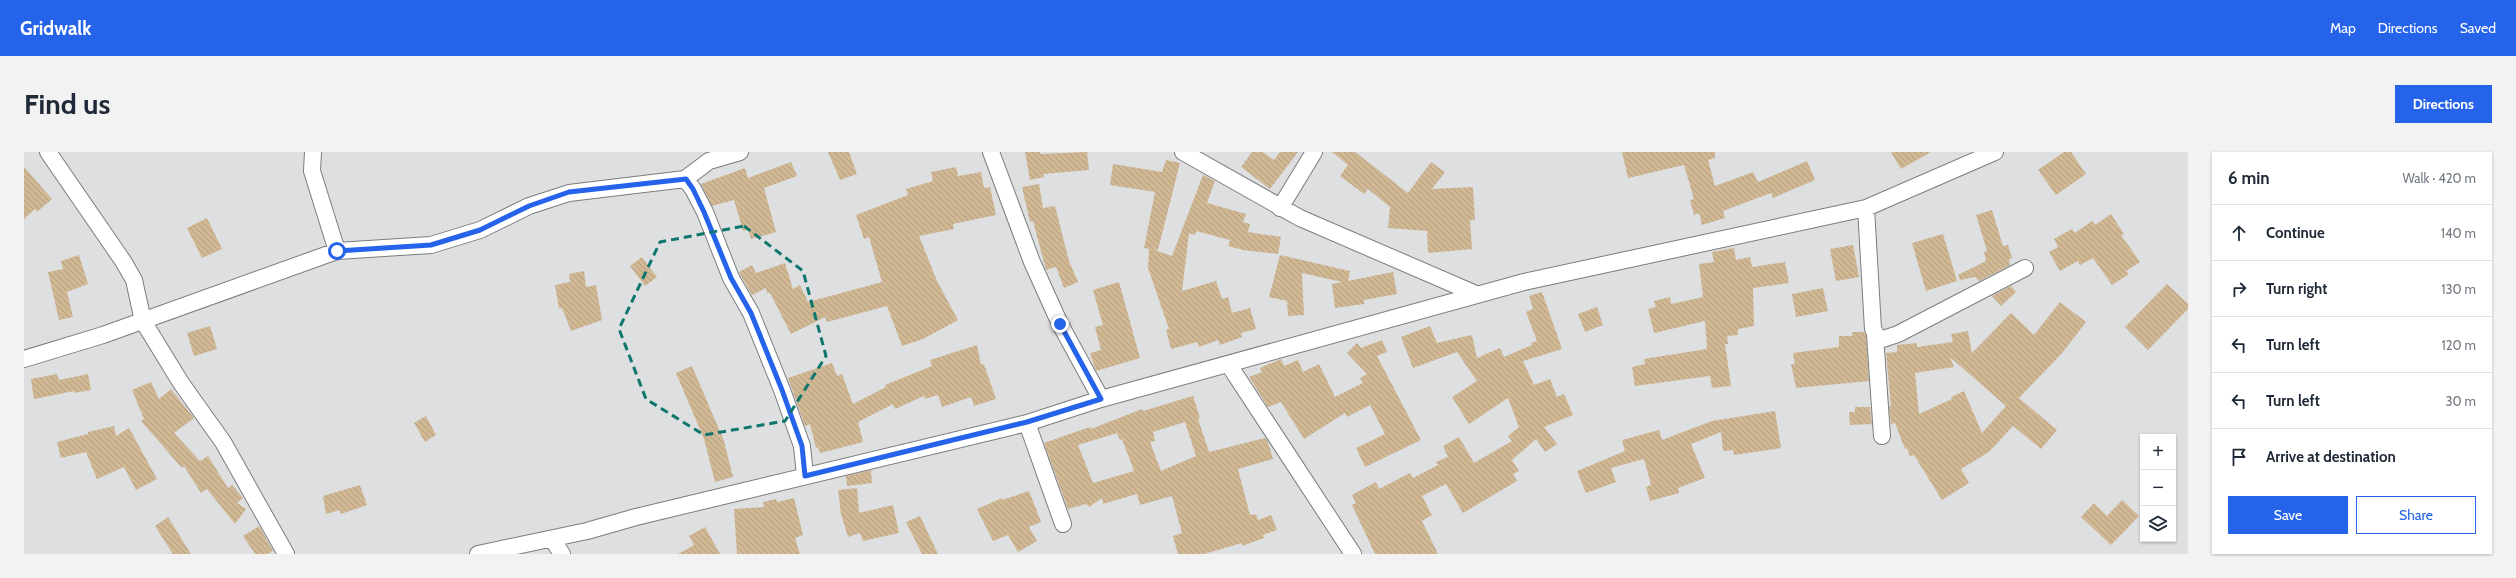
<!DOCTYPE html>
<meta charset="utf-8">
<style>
body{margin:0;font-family:Cabin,sans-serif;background:#f2f2f3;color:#1f2937}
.controls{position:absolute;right:12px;bottom:12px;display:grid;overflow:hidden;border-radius:0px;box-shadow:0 1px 3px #0004}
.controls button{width:36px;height:36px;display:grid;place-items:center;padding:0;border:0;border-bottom:1px solid #e0e1e3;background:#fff;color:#1f2937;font:20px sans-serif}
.stop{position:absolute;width:12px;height:12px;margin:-9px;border:3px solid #2563eb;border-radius:50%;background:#fff}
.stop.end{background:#2563eb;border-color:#fff;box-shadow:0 1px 4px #0008}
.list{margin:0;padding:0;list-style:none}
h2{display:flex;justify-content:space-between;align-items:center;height:52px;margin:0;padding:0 16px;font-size:17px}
h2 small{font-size:13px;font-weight:400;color:#747a83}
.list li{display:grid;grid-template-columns:26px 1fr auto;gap:12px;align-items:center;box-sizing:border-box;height:56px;padding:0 16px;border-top:1px solid #e0e1e3}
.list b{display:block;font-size:15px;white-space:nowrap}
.list em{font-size:13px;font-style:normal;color:#747a83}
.actions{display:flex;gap:8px;padding:12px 16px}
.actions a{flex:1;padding:9px 0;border:1px solid #2563eb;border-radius:0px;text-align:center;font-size:14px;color:#2563eb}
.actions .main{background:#2563eb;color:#fff}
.icon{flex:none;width:22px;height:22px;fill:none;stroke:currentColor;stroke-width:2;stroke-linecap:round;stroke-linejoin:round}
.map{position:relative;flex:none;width:2164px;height:402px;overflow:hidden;border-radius:0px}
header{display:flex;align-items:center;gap:24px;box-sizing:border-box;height:56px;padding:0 20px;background:#2563eb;color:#fff}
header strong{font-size:19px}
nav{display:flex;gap:22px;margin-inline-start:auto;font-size:14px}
.intro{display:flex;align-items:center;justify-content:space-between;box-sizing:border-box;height:96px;padding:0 24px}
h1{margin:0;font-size:28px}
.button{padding:10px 18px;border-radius:0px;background:#2563eb;color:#fff;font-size:14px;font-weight:700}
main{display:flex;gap:24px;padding:0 24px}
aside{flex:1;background:#fff;border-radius:0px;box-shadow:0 1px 3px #0004}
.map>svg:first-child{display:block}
.building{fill:url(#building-back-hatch);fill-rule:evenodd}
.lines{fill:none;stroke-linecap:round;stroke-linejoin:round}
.street-casing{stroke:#7b7c7d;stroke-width:18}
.street{stroke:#fff;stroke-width:16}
.route{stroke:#2563eb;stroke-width:5}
.marked{fill:none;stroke:#0f766e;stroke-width:3;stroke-dasharray:8 5;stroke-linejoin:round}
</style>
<header>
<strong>Gridwalk</strong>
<nav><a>Map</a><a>Directions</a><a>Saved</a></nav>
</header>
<div class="intro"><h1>Find us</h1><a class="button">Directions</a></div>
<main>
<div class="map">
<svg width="2164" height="402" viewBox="0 0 2164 402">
<defs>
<pattern id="building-back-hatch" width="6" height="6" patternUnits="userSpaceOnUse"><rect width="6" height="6" fill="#d0b894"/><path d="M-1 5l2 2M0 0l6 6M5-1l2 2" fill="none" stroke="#b39e80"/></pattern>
</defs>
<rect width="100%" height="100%" fill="#dedfe1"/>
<path class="building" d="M804 0H825L833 22 816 28Z
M1001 0H1016V2L1063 0 1065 18 1019 22 1020 25 1006 28Z
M1228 0H1239L1250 8 1256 0H1274L1246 37 1217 15Z
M1308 0H1331L1384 41 1407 10 1421 20 1408 37 1449 35 1451 68H1446L1448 97 1404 101 1403 79 1364 76 1366 55 1344 37 1340 42 1316 24 1324 13Z
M1598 0H1691V6L1684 8 1691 34 1729 20 1734 30 1783 9 1791 28 1749 46 1747 41 1699 59 1701 66 1678 73 1675 61 1670 63 1666 48 1670 47 1660 13 1604 26Z
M1867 0H1907L1877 17Z
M2040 0H2047L2062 22 2032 43 2014 18Z
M1142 8 1156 11 1134 98 1128 97 1148 104 1179 23 1191 29 1183 51 1222 62 1219 70 1226 72 1224 80 1257 85 1254 102 1219 98 1204 94 1206 88 1172 79 1171 83 1165 81 1158 139 1192 129 1198 147 1204 145 1208 161 1226 156 1232 177 1217 181 1218 185 1196 193 1194 188 1175 195 1173 190 1147 197 1142 178 1145 177 1124 116 1125 97 1120 96 1131 40 1086 33 1089 12 1138 20Z
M767 10 773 24 740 36 752 80 727 87 724 77 719 79 710 48 688 54 677 32 721 16 724 26Z
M0 15 28 47 13 60 11 57 0 67Z
M932 15 934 24 957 20 960 36 966 35 972 63 929 72 930 77 895 84 913 129 934 168 899 187 878 194 863 154 803 170 801 165 767 182 746 141H743L742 136 728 143 716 122 715 120 728 113 732 121 761 111 769 137 776 133 784 150 858 130 845 85 840 87 832 63 884 43 882 37 909 29 907 20Z
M1015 32 1019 56 1031 54 1045 109 1054 130 1040 136 1032 115 1022 118 1009 69 1006 70 998 35Z
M1968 58 1979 94 1984 93 1988 106 1985 107 1986 113 1955 129 1951 125 1936 128 1934 123 1962 109 1960 100 1963 99 1952 63Z
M2087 62 2100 82 2097 83 2116 110 2102 119 2105 122 2088 133 2069 106 2056 113 2054 109 2036 119 2025 100 2034 95 2030 87 2048 77 2051 81 2068 69 2071 73Z
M183 66 198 97 178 106 163 76Z
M1919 82 1933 129 1902 139 1888 91Z
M1829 93 1835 125 1812 129 1806 97Z
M1710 96 1712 108 1726 105 1728 115 1761 110 1765 131 1729 136 1730 174 1714 177V183L1703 184 1704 192H1701L1707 234 1688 236 1686 224 1611 234 1608 215 1621 212 1620 207 1683 197 1681 169 1630 181 1624 157 1632 155 1630 149 1646 145 1647 152 1679 145 1675 112 1690 110 1688 100Z
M55 103 64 132 43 140 49 165 35 168 24 120 39 117 37 109Z
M1256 103 1326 119 1324 129 1369 120 1373 142 1340 148V152L1311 156 1308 132 1318 130 1278 121 1280 163 1264 164 1263 149 1245 145Z
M618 105 633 125 621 134 606 114Z
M560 119 562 135 572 133 578 168 547 179 538 156 535 157 531 133 546 130 545 122Z
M1095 130 1116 206 1072 219 1066 201 1077 198 1071 175 1079 173 1069 138Z
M2143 132 2164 152V157L2124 198 2101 175Z
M1987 134 1992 140 1977 154 1968 144Z
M1799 136 1804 159 1772 165 1768 142Z
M1518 140 1538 197 1499 209 1510 233 1526 227 1533 245 1540 242 1549 263 1520 275 1533 292 1521 300 1512 287 1488 308 1495 319 1489 322 1493 329 1439 361 1422 332 1398 344 1408 363 1398 369 1414 402H1351L1328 353 1332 351 1328 343 1352 330 1355 337 1386 321 1389 326 1414 313 1412 310 1424 305 1419 294 1435 285 1450 311 1488 289 1484 284 1495 275 1484 246 1445 272 1428 245 1453 229 1433 200 1389 216 1377 185 1406 174 1413 191 1448 183 1453 206 1476 196 1480 205 1508 193 1507 191 1513 189 1502 160 1509 157 1505 144Z
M2036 150 2062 170 2039 200 1995 246 2033 278 2017 297 1989 274 1965 300 1937 317 1945 331 1918 348 1890 303 1886 304 1883 296 1881 297 1871 271 1867 272 1865 254H1867L1862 201 1873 200V193L1893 191V195L1929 190 1927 182 1944 179 1948 201 1987 161 2010 183ZM1926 205 1982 254 1958 281 1940 239 1927 245 1928 247 1895 262 1891 221 1930 215Z
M1573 155 1579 173 1561 180 1554 162Z
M186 174 193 197 170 204 163 181Z
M1828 180H1840L1842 183 1845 229 1772 236 1767 212H1771L1769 201 1815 195V184H1828Z
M1358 188 1363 200 1353 204 1397 288 1341 315 1332 296 1361 282 1346 253 1323 265 1321 261 1280 287 1257 250 1244 255 1225 225 1238 220 1236 216 1257 207 1260 214 1274 208 1279 220 1295 212 1311 245 1339 231 1336 226 1343 222 1323 201 1333 191 1337 196Z
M953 193 957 213 960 212 972 247 950 254 947 245 918 255 914 243 901 247 900 244 871 257 869 252 834 270 839 290 796 301 794 295 792 296 786 272 781 274 764 226 808 211 813 224 818 222 829 252 862 235 861 233 908 214 906 208Z
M668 214 700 289 709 325 691 330 680 287 652 221Z
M33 222 35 228 64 222 67 238 50 241V239L10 247 7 227Z
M127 230 135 247 147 237 170 266 150 281 176 309 184 304 204 336 208 333 219 346 213 351 222 357 211 372 183 337 177 341 160 314 158 316 117 269 120 267 108 238Z
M1169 244 1176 266 1174 267 1185 300 1241 286 1244 290 1249 307 1214 317 1226 363 1232 362 1234 368 1247 363 1253 378 1239 383 1240 386 1218 394V391L1180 402H1154L1149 384 1158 381 1148 344 1116 353 1113 342 1079 352 1078 346 1065 355 1062 352 1044 357 1020 291 1066 275 1067 277 1118 257 1119 259ZM1161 270 1172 304 1137 319 1126 290 1131 289 1129 280ZM1093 281 1096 288 1098 287 1110 319 1069 331 1054 293Z
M1831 255H1846L1848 272 1826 273 1825 260H1831Z
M1751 259 1757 296 1710 303 1709 298 1699 299 1697 280 1667 292 1681 326 1654 336 1655 341 1626 349 1622 335 1627 333 1620 307 1587 316 1592 330 1562 341 1553 319 1601 299 1598 288 1635 278 1638 288 1688 269Z
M402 264 412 283 401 290 390 271Z
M90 274 92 284 105 276 133 327 112 338 100 315 73 327 62 300 37 306 33 290 64 282V280Z
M847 318 848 331 823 334 822 324Z
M336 333 343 353 317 362 316 358 302 362 299 344Z
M833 336 835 361 869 353 875 381 839 389 836 381 824 385 817 362 814 338Z
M1005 339 1017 370 1005 375 1013 389 994 400 984 383 969 389 953 357 978 346V348Z
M770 346 779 383 771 386 776 402H713L710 357 740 355 739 350 752 347 753 350Z
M2098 348 2115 364 2087 393 2057 365 2070 351 2083 364Z
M896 364 914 402H898L882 370Z
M144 365 167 402H149L131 374Z
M235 374 249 399 244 402H231L219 384Z
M681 375 696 402H654L670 393 665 384Z"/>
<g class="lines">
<g class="street-casing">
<path id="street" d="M24 0 99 109 110 128 119 169 157 231 199 290 262 402
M289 0 288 19 313 99
M967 0 1008 110 1036 172 1077 247
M1159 0 1276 66 1452 142
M661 27 669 37 681 60 707 126 727 161 758 238 778 294 781 324
M1256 56 1290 0
M1842 56 1849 177 1854 186 1859 187 1874 182 2001 116
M1851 183 1858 284
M0 207 79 183 313 99 407 93 456 78 505 54 545 41 661 27 685 9 716 0
M1205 213 1329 402
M1003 271 1039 372
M528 387 538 402
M454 402 563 379 612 365 1003 271 1077 247 1500 130 1842 56 1971 0"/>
</g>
<use href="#street" class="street"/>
</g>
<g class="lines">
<path class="route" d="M313 99 407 93 456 78 505 54 545 40 662 27 669 37 680 60 707 126 727 161 758 238 778 294 781 324 1003 270 1077 247 1036 172"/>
</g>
<path class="marked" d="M720 74 779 119 802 204 761 269 680 283 622 247 595 177 636 90Z"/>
</svg>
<div class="controls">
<button>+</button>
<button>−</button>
<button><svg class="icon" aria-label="layers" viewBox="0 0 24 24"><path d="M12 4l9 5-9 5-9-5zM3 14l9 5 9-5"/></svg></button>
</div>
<div class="stop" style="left:313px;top:99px"></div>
<div class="stop end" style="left:1036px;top:172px"></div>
</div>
<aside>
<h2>6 min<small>Walk · 420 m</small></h2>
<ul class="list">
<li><svg class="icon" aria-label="ahead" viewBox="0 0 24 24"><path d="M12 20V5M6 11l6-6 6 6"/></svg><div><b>Continue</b></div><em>140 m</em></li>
<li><svg class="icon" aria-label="right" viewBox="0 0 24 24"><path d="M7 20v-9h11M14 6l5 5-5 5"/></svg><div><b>Turn right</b></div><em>130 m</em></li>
<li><svg class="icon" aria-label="left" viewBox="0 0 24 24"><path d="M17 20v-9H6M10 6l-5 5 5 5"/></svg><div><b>Turn left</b></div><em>120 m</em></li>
<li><svg class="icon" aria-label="left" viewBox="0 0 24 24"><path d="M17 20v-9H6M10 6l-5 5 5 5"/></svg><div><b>Turn left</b></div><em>30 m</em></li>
<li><svg class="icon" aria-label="arrive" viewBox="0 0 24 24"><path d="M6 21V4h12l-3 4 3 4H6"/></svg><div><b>Arrive at destination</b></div></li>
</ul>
<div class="actions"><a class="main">Save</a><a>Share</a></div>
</aside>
</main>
